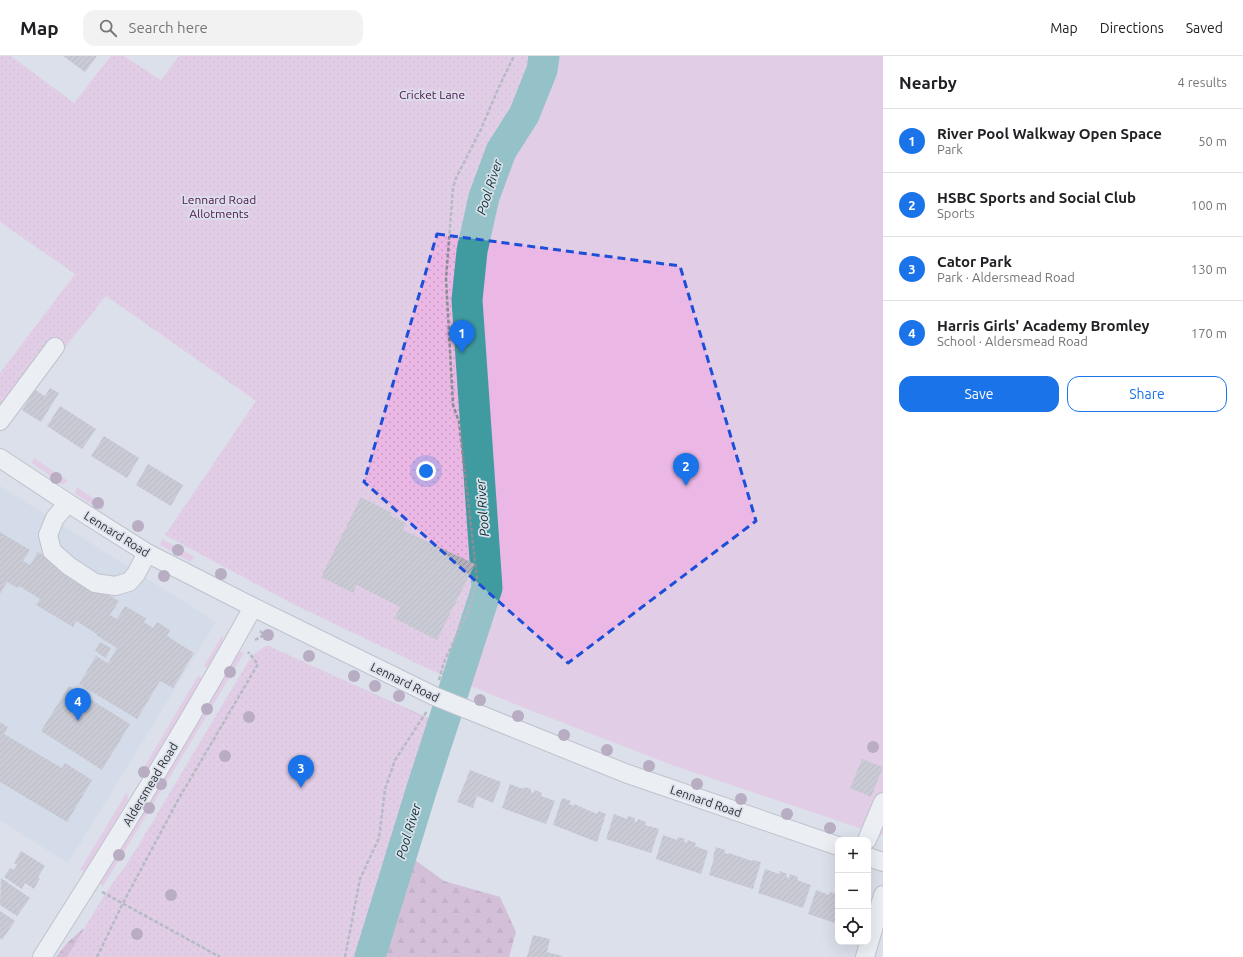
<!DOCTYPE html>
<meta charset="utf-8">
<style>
body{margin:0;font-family:Ubuntu,sans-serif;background:#f2f2f2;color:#202124}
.controls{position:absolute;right:12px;bottom:12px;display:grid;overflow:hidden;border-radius:8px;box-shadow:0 4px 16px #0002}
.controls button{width:36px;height:36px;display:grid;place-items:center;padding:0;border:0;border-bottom:1px solid #e0e0e0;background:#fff;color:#202124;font:20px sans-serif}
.you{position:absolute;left:426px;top:415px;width:14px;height:14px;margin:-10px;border:3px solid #fff;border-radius:50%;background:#1a73e8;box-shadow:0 0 0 6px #1a73e833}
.badge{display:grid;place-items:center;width:26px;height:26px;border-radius:50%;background:#1a73e8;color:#fff;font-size:13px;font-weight:700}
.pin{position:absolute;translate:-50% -33px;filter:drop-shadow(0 1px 2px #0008)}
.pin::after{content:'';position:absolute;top:21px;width:14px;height:12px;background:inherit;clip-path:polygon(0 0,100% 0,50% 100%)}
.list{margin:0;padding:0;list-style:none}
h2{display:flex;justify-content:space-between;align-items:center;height:52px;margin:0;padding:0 16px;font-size:17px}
h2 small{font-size:13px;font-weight:400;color:#757577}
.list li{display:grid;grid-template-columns:26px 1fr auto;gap:12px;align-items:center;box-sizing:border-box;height:64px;padding:0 16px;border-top:1px solid #e0e0e0}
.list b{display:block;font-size:15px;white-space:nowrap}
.list p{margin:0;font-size:13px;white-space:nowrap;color:#757577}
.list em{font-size:13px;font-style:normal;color:#757577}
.actions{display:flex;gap:8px;padding:12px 16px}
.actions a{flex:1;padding:9px 0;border:1px solid #1a73e8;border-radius:12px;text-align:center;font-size:14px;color:#1a73e8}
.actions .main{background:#1a73e8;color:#fff}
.icon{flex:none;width:22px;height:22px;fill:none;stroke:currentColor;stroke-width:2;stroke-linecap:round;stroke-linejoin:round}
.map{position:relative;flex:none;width:883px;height:901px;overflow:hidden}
header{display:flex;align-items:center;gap:24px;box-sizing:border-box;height:56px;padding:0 20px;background:#fff;border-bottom:1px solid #e0e0e0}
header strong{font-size:19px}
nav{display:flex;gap:22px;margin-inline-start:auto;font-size:14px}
.search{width:280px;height:36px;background:#f2f2f2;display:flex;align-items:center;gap:10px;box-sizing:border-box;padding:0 14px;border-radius:12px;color:#757577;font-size:15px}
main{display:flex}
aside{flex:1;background:#fff}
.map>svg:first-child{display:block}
.built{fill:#cfd7e9}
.grass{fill:#ebb7e4}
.forest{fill:url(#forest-firs)}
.park{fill:url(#park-dots)}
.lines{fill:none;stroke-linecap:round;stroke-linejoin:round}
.river{stroke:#409ba0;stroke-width:31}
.building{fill:url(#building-hatch)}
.minor-casing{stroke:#9b9fa9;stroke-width:20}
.path{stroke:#898d94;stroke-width:2.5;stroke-dasharray:4 2;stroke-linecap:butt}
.minor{stroke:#fff;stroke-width:18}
.tree{fill:#8e6f93}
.marked{fill:none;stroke:#1d4ed8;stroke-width:3;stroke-dasharray:8 5;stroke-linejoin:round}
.labels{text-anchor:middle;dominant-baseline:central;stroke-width:3.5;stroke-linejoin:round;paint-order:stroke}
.park-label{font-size:12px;fill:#4f124b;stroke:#dbe0ea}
.street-label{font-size:12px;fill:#2c2e32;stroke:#dbe0ea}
.water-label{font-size:13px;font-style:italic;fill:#023032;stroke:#dbe0ea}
</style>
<header>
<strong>Map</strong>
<div class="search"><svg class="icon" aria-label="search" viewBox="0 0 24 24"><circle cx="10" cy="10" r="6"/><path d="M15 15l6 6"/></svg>Search here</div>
<nav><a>Map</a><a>Directions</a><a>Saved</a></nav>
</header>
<main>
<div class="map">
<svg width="883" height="901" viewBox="0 0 883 901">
<defs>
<pattern id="forest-firs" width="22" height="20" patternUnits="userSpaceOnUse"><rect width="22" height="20" fill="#cb98c4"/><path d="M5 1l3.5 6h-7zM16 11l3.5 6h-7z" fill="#a57ca0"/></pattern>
<pattern id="park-dots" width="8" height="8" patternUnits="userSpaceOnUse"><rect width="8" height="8" fill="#ebb7e4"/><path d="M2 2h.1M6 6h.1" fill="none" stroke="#ca9ec4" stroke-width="1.8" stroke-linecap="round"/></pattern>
<pattern id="building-hatch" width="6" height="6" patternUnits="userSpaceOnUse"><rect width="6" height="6" fill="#b3b0bb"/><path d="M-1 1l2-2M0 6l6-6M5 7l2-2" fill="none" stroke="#929099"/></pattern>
</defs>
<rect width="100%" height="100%" fill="#dbe0ea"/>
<path class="built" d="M0 430 216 566 68 807 0 764Z"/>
<path class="grass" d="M555 0H883V780L672 709 522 651 468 629 498 516 482 344 480 308 479 253 481 220 484 195 490 170 511 106 519 85 538 49 551 20Z
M34 402 68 425 63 429 32 407Z
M77 431 105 450 101 454 75 438Z
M162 483 195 501 190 506 160 489Z
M223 578V585L208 612 204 610Z
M239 595 244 597 176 711 103 830 99 828Z
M198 620 203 622 146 720 140 718Z
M127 736 128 744 85 816 80 814Z"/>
<path class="forest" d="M305 607 430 663 446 679 421 747 410 787 415 804 444 825 500 841 516 876 509 901H350Z
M84 872 74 901H56L67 887Z"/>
<path class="park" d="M0 0H11L74 47 111 0H124L161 24 179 0H549L539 39 505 106 488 155 477 233 485 532 452 623 435 616 295 549 165 479 256 345 106 240 3 369 0 367V317L75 218 0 166Z
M267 589 450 673 369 901H67L105 838 132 800 248 606 254 598Z"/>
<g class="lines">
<path class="river" d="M370 901 422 732 487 532 467 244 472 195 484 141 501 95 524 59 542 14 544 0"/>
</g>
<path class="building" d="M63 0H97L85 16Z
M50 332 59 337 41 366 22 354 35 334 45 340Z
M60 350 96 373 82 393 47 370Z
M104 380 139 402 127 422 91 400Z
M148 408 183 429 171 450 136 429Z
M361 441 392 457 390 459 406 467 403 474 475 508 437 584 394 562 400 551 357 529 353 537 321 521Z
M0 476 30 494 23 505 30 509 38 496 119 545 110 559 117 563 125 550 146 562 144 566 153 572 157 566 170 574 167 580 194 597 173 632 160 625 137 663 79 628 96 600 108 607 117 592 96 579 97 578 76 565 73 571 36 549 40 543 19 530 18 532 7 526 0 538Z
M100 586 111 592 106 602 95 595Z
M69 630 130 668 102 714 41 675Z
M0 666 8 671 4 678 62 712 65 707 92 724 67 766 0 726Z
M862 703 883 711 871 741 850 732Z
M470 714 501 726 493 747 477 740 473 752 457 746Z
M510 728 523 733 524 731 531 733V736L533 737 535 734 542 737 541 740 555 745 546 768 502 752Z
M562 742 571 745 569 748 574 750V748L597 758 599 755 606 758 597 786 553 769Z
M614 758 627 763 628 760 635 762 634 765 637 766 638 763 646 766 645 769 659 773 651 797 606 783Z
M663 779 677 784 678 781 685 783 684 786 687 787 688 784 696 787 695 790 708 795 701 818 656 803Z
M716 791 725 794 724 797 728 798 729 797 752 805V804L761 806 753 833 709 819 714 802 713 801Z
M21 795 45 810 38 821 40 822 34 833 25 827 22 833 4 821 10 812 14 814 17 809 14 807Z
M765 813 779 818 780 815 787 818 786 821 789 822 790 818 798 821 797 824 811 829 803 852 758 837Z
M1 822 30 842 17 860 0 849Z
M816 834 829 839 830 836 837 838 838 868 808 858Z
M0 855 15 865 2 884 0 882Z
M533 879 550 883 547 896 562 900V901H527Z"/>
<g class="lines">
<g class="minor-casing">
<path id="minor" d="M0 365 55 291
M0 402 68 447 147 497 253 551 434 640 625 717 838 790
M68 447 55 462 48 479 52 495 69 510 95 527 115 530 129 526 136 518 147 497
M867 784 883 746
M868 801 883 806
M42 901C115 786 187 671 253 551
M865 901 883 839"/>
</g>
<path class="path" d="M255 584 264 579 260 575
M439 624 444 606 471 548 477 522 459 366 453 349 446 223 453 132 456 122 481 73 498 33 514 0
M102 836 220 901
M97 901 123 847 178 744 258 608 248 596
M345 901 360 823 379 782 385 733 395 704 427 655"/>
<use href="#minor" class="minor"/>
</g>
<g class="tree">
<circle cx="56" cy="422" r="6"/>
<circle cx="98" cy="447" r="6"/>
<circle cx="138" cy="470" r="6"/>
<circle cx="178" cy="494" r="6"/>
<circle cx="221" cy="518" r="6"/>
<circle cx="164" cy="520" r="6"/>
<circle cx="268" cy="579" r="6"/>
<circle cx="309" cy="600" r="6"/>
<circle cx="230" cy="616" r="6"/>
<circle cx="354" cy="620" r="6"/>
<circle cx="375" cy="630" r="6"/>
<circle cx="399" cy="640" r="6"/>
<circle cx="480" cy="644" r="6"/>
<circle cx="207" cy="653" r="6"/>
<circle cx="518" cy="660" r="6"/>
<circle cx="249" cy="661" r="6"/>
<circle cx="564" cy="679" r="6"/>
<circle cx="873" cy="691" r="6"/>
<circle cx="607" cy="694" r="6"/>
<circle cx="225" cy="700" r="6"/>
<circle cx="649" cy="710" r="6"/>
<circle cx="144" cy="716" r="6"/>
<circle cx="161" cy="728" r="6"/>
<circle cx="697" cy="728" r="6"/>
<circle cx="741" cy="743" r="6"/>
<circle cx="149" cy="752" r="6"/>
<circle cx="787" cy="758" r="6"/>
<circle cx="830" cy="772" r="6"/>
<circle cx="119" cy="799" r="6"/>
<circle cx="171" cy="839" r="6"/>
<circle cx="137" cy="878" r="6"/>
</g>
<path d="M0 0H883V901H0ZM437 178 680 210 756 465 568 607 364 426Z" fill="#dbe0ea" fill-opacity=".55" fill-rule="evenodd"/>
<path class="marked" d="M437 178 680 210 756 465 568 607 364 426Z"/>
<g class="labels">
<g class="park-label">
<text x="432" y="38">Cricket Lane</text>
<text x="219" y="143">Lennard Road<tspan x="219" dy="14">Allotments</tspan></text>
</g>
<g class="street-label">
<text transform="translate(117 478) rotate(32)">Lennard Road</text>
<text transform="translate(405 626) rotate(26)">Lennard Road</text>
<text transform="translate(150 728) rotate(-59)">Aldersmead Road</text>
<text transform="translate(706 745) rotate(19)">Lennard Road</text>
</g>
<g class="water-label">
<text transform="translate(489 131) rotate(-72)">Pool River</text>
<text transform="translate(482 452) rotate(-94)">Pool River</text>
<text transform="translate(408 775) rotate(-73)">Pool River</text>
</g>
</g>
</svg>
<div class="controls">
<button>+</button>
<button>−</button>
<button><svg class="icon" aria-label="locate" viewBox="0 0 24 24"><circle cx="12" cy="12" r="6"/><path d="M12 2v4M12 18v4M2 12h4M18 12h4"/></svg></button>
</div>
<div class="you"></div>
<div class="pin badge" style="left:462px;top:297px">1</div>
<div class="pin badge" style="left:686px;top:430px">2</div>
<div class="pin badge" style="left:301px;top:732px">3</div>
<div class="pin badge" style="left:78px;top:665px">4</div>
</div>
<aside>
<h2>Nearby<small>4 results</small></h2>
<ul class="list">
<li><span class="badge">1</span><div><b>River Pool Walkway Open Space</b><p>Park</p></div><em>50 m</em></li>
<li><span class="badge">2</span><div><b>HSBC Sports and Social Club</b><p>Sports</p></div><em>100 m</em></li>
<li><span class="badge">3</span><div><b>Cator Park</b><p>Park · Aldersmead Road</p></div><em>130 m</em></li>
<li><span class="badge">4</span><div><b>Harris Girls' Academy Bromley</b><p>School · Aldersmead Road</p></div><em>170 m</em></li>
</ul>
<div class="actions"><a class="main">Save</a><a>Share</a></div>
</aside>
</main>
